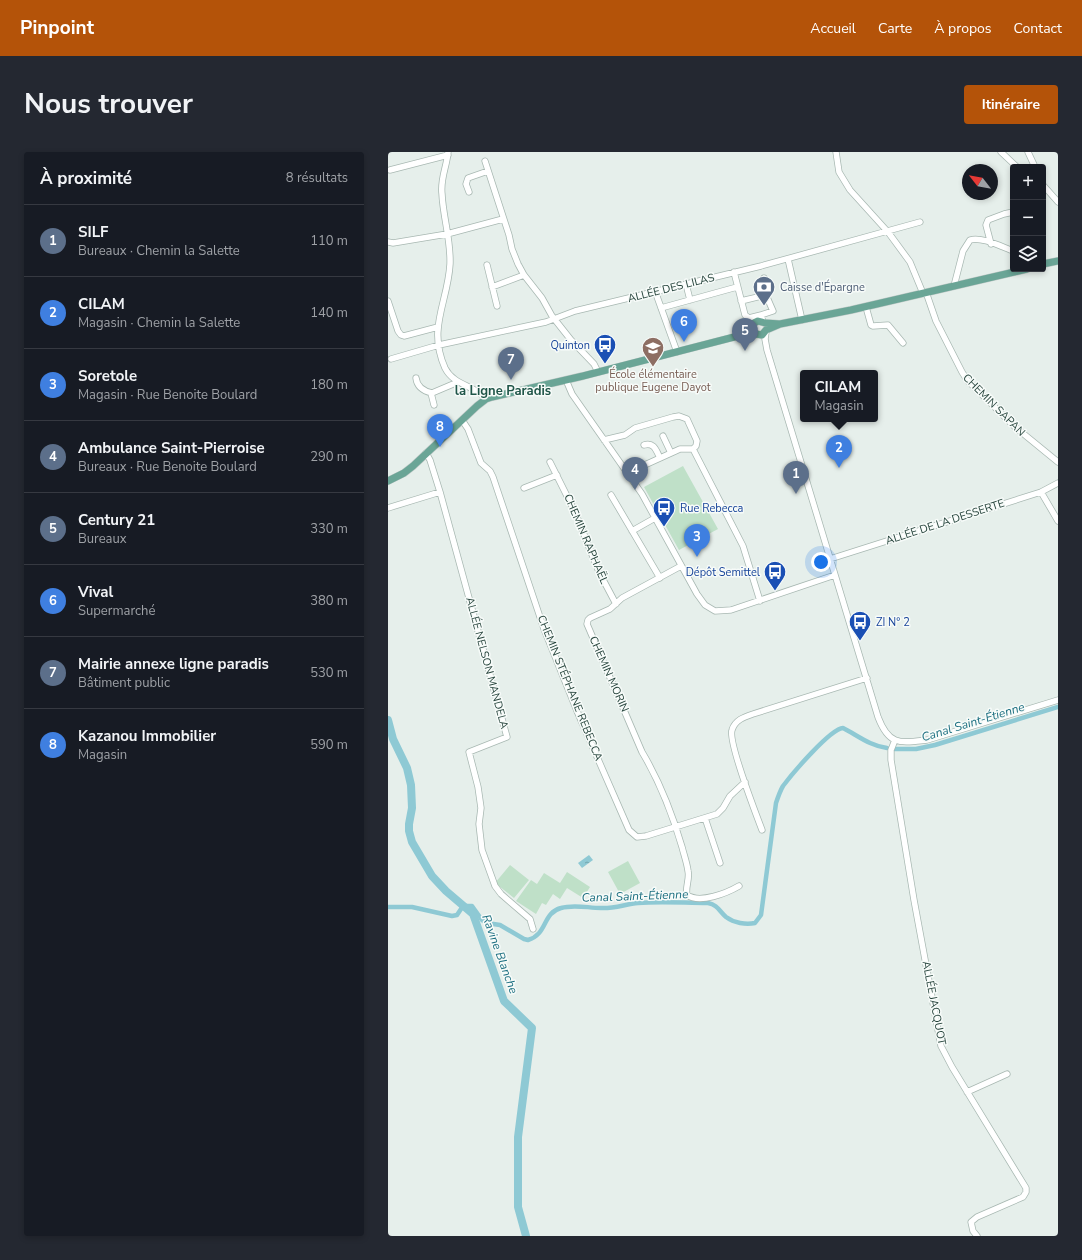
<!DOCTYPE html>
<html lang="fr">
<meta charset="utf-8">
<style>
body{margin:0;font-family:"Nunito Sans",sans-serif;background:#242831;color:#f1f3f6}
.controls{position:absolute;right:12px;top:12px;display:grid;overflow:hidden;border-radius:4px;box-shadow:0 2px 6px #0003}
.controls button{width:36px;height:36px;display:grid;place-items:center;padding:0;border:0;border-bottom:1px solid #363941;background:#171b24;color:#f1f3f6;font:20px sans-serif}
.compass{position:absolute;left:574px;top:12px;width:36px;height:36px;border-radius:50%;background:#171b24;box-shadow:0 2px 6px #0003;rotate:301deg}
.you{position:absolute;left:433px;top:410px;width:14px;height:14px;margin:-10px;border:3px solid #fff;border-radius:50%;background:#1a73e8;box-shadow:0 0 0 6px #1a73e833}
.badge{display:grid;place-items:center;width:26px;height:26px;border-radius:50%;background:#b45309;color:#fff;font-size:13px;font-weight:700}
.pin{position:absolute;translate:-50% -33px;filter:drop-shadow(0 1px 2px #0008)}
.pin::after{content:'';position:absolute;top:21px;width:14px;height:12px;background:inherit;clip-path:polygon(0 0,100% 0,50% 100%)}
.popup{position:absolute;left:412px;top:218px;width:78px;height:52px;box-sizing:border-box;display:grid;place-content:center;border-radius:4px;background:#171b24;filter:drop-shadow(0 1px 3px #0005);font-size:13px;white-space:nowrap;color:#9ea1a6}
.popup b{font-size:15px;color:#f1f3f6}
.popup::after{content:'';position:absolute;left:50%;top:100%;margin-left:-8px;border:8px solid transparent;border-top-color:#171b24}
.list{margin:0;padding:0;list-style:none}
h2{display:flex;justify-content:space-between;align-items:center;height:52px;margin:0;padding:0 16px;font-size:17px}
h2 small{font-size:13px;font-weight:400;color:#9ea1a6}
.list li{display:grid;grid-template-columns:26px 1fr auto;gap:12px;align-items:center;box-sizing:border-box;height:72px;padding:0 16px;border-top:1px solid #363941}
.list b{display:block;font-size:15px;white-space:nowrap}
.list p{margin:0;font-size:13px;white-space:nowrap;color:#9ea1a6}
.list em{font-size:13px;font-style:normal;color:#9ea1a6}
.icon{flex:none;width:22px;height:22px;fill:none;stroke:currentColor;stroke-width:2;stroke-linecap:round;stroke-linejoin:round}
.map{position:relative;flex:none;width:670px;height:1084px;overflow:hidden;border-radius:4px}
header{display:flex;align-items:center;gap:24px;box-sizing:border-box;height:56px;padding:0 20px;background:#b45309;color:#fff}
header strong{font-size:19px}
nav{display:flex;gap:22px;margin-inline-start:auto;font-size:14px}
.intro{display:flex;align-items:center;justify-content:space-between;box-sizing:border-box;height:96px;padding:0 24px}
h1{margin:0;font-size:28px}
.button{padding:10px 18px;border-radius:4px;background:#b45309;color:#fff;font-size:14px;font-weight:700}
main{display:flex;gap:24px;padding:0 24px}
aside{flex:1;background:#171b24;border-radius:4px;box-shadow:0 2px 6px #0003}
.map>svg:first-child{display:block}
.pitch{fill:#bfe0c8}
.water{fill:url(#water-ripples)}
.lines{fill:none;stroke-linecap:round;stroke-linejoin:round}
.canal{stroke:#8ec9d4;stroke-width:4.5}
.river{stroke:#8ec9d4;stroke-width:8}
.minor-casing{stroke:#a8b8b2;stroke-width:7}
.major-casing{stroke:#c2cac8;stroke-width:8}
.minor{stroke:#fff;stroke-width:5.5}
.major{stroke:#6aa596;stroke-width:7}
.labels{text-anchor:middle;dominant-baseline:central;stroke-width:3;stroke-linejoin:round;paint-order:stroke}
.service-label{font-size:11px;fill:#4e5e75;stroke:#f7fbf9;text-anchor:start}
.street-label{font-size:11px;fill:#24423a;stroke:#f7fbf9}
.transit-label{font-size:11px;fill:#164399;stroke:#f7fbf9;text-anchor:end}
.education-label{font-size:11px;fill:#785e54;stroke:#f7fbf9}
.water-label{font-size:12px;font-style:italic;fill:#1c6f80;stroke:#f7fbf9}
.quarter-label{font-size:13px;font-weight:bold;fill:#1f5548;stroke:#f7fbf9}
</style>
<header>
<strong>Pinpoint</strong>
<nav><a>Accueil</a><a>Carte</a><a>À propos</a><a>Contact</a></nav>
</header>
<div class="intro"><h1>Nous trouver</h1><a class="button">Itinéraire</a></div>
<main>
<aside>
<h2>À proximité<small>8 résultats</small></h2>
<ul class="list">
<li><span class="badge" style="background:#5c6f8a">1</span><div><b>SILF</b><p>Bureaux · Chemin la Salette</p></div><em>110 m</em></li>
<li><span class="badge" style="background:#3f7fe0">2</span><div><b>CILAM</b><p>Magasin · Chemin la Salette</p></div><em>140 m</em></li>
<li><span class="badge" style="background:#3f7fe0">3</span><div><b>Soretole</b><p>Magasin · Rue Benoite Boulard</p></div><em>180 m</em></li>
<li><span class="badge" style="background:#5c6f8a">4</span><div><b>Ambulance Saint-Pierroise</b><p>Bureaux · Rue Benoite Boulard</p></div><em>290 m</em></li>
<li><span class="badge" style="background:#5c6f8a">5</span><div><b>Century 21</b><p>Bureaux</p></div><em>330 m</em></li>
<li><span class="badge" style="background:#3f7fe0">6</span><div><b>Vival</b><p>Supermarché</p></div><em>380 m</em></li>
<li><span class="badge" style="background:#5c6f8a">7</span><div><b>Mairie annexe ligne paradis</b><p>Bâtiment public</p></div><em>530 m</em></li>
<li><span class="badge" style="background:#3f7fe0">8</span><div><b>Kazanou Immobilier</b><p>Magasin</p></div><em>590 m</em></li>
</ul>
</aside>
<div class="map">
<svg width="670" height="1084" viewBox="0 0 670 1084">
<defs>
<pattern id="water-ripples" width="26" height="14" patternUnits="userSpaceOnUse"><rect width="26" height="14" fill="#8ec9d4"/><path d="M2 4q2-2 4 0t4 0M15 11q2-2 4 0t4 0" fill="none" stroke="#74a5ad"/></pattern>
</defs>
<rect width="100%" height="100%" fill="#e6efeb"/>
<path class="pitch" d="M295 314 330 377 291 398 256 335Z
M240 709 252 731 232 742 220 720Z
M122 713 141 728 126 746 107 731Z
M179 720 202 735 195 746 179 736 172 747 165 742 158 753 154 751 148 762 128 749 143 728 149 732 156 721 172 731Z"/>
<path class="water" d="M201 703 205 708 194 716 190 711Z"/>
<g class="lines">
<path class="canal" d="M505 597H528L547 593 670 555
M0 755H24L64 764 69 763 75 754H84L94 768 99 771 112 773 136 787 140 788C160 782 154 761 173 756 186 752 200 756 213 756 225 757 238 752 250 751 273 749 297 751 320 751 330 753 331 759 338 765 346 771 358 773 367 771L373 763 388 651C390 645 392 639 395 634 404 622 442 577 455 576 469 583 482 594 499 596"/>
<path class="river" d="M0 568 5 587 19 616 23 633 24 656 21 672V679L24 690 44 724 58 739 85 762 116 849 144 876 130 985V1055L138 1084"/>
<g class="minor-casing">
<path id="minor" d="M60 0C59 14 52 27 54 42 55 65 63 88 62 112 60 150 39 176 57 216 66 234 87 233 98 247
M448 0 451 20 462 38 500 80 522 110 534 139 539 143 548 169 574 220 579 228 627 275 670 310
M613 0 629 15
M640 0 647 15
M97 9 121 83 124 97 130 112 136 123 154 146 164 164 183 188 206 212 210 220
M2 18 60 3
M655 33 670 50
M81 40 78 32 80 26 100 19
M0 90 5 91 59 82 115 67
M603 92 598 73 600 68 616 62 625 60
M400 107 414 168
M99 113 109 154
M346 120 357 163 361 166 373 163 375 170
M376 126 378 143
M298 132 302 148
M566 134 575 99 582 88C593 84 614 95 625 99
M104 135 136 123
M267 139 289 200
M0 149 10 179 13 183 16 184 50 175
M353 149 378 143 385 159 373 163
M478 155 483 173 485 174 500 173 515 191
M273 156 349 135
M378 180 377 187 379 198 490 565C501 594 512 591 539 588L670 548
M3 207 51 193 158 170 187 159 373 114 532 70
M28 226C29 235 35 239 44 241L70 230
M178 228 184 242 254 342 309 442 317 453 327 459 343 458 447 423
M43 241 46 253
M74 268 80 277 93 311 102 319 105 325 156 477 189 559 241 678 249 685 258 684 329 662 335 656 342 644 357 630
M275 284 283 301
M216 288 237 283 247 276 285 265 291 264 299 267 309 289 308 294 305 297
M256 293C266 290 268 298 272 306
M305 297 355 394 372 449
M38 301 42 308 52 340 119 585 81 600 90 635 93 656 91 672 94 698 107 734 113 742 142 767 145 777
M162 310 187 360 211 420 228 452
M239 321 292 297H305
M136 336 169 323
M653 340 670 369
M223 343 272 426
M0 356 52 340
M244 379 267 366
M442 407 653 340 670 331
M293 414 234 446 222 457 202 466 200 468 199 472 254 600C272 630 284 661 294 695 296 703 299 711 300 719 302 727 297 735 299 743 312 752 339 741 351 734
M507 588 503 598V608L526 748 553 894 564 915 638 1036V1040L635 1045 589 1065 583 1070 585 1079 589 1084
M317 666 332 711
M374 678C368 662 340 590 344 578 347 568 356 565 365 562L479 526
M579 940 619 922"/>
</g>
<g class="major-casing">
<path id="major" d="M655 112 670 109
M352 183 362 177 366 171 370 169 377 171 392 172
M0 329 16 321 25 314 89 254 98 247 104 245 195 224 350 184 368 182 374 183 378 178 392 172 463 158 639 117"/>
</g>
<use href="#minor" class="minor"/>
<use href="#major" class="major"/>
</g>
<defs>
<g id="bank-pin" transform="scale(1.15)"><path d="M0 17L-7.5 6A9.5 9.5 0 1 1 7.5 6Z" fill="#5c6f8a" stroke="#f7fbf9"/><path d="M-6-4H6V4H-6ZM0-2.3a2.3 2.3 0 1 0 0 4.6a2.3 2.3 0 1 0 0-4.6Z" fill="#fff"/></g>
<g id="bus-pin" transform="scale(1.15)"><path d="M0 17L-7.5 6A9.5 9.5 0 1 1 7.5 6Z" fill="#1a4fb4" stroke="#f7fbf9"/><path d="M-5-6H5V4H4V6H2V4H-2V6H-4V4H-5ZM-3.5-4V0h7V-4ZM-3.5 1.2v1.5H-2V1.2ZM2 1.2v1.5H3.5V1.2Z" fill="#fff"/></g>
<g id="school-pin" transform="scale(1.15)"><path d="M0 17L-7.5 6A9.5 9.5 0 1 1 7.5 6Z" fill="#8d6e63" stroke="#f7fbf9"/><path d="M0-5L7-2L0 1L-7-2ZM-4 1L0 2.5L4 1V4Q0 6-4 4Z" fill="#fff"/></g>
</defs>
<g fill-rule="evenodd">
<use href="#bank-pin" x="376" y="135"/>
<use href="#bus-pin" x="217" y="193"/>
<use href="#school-pin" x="265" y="196"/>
<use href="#bus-pin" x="276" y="356"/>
<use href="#bus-pin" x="387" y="420"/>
<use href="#bus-pin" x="472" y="470"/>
</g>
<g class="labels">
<g class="service-label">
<text x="392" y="135">Caisse d'Épargne</text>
</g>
<g class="street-label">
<text transform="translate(283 136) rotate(-14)">ALLÉE DES LILAS</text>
<text transform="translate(606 253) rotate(45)">CHEMIN SAPAN</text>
<text transform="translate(557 370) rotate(-18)">ALLÉE DE LA DESSERTE</text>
<text transform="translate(198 387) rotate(67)">CHEMIN RAPHAËL</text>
<text transform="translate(99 511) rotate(75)">ALLÉE NELSON MANDELA</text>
<text transform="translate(221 522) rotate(66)">CHEMIN MORIN</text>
<text transform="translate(182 536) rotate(68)">CHEMIN STÉPHANE REBECCA</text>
<text transform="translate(546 851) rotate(79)">ALLÉE JACQUOT</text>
</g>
<g class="transit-label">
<text x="202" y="193">Quinton</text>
<text x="292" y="356" text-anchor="start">Rue Rebecca</text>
<text x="372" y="420">Dépôt Semittel</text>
<text x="488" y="470" text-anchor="start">ZI N° 2</text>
</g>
<g class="education-label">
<text x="265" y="222">École élémentaire<tspan x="265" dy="13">publique Eugene Dayot</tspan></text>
</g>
<g class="water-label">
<text transform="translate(585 570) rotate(-17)">Canal Saint-Étienne</text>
<text transform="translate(247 744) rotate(-2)">Canal Saint-Étienne</text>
<text transform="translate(112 802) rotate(70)">Ravine Blanche</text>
</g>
<g class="quarter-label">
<text x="115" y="239">la Ligne Paradis</text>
</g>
</g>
</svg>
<div class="controls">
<button>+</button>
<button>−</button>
<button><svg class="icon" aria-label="layers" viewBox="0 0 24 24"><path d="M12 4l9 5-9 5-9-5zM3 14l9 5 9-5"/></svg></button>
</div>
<svg class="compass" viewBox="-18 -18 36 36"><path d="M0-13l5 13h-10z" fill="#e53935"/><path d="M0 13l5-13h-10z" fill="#9ea1a6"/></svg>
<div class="you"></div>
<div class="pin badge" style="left:408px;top:342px;background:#5c6f8a">1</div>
<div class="pin badge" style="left:451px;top:316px;background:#3f7fe0">2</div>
<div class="popup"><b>CILAM</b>Magasin</div>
<div class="pin badge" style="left:309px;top:405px;background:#3f7fe0">3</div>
<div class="pin badge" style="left:247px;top:338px;background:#5c6f8a">4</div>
<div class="pin badge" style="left:357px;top:199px;background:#5c6f8a">5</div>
<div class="pin badge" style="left:296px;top:190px;background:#3f7fe0">6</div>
<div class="pin badge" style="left:123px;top:228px;background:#5c6f8a">7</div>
<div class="pin badge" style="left:52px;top:295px;background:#3f7fe0">8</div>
</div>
</main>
